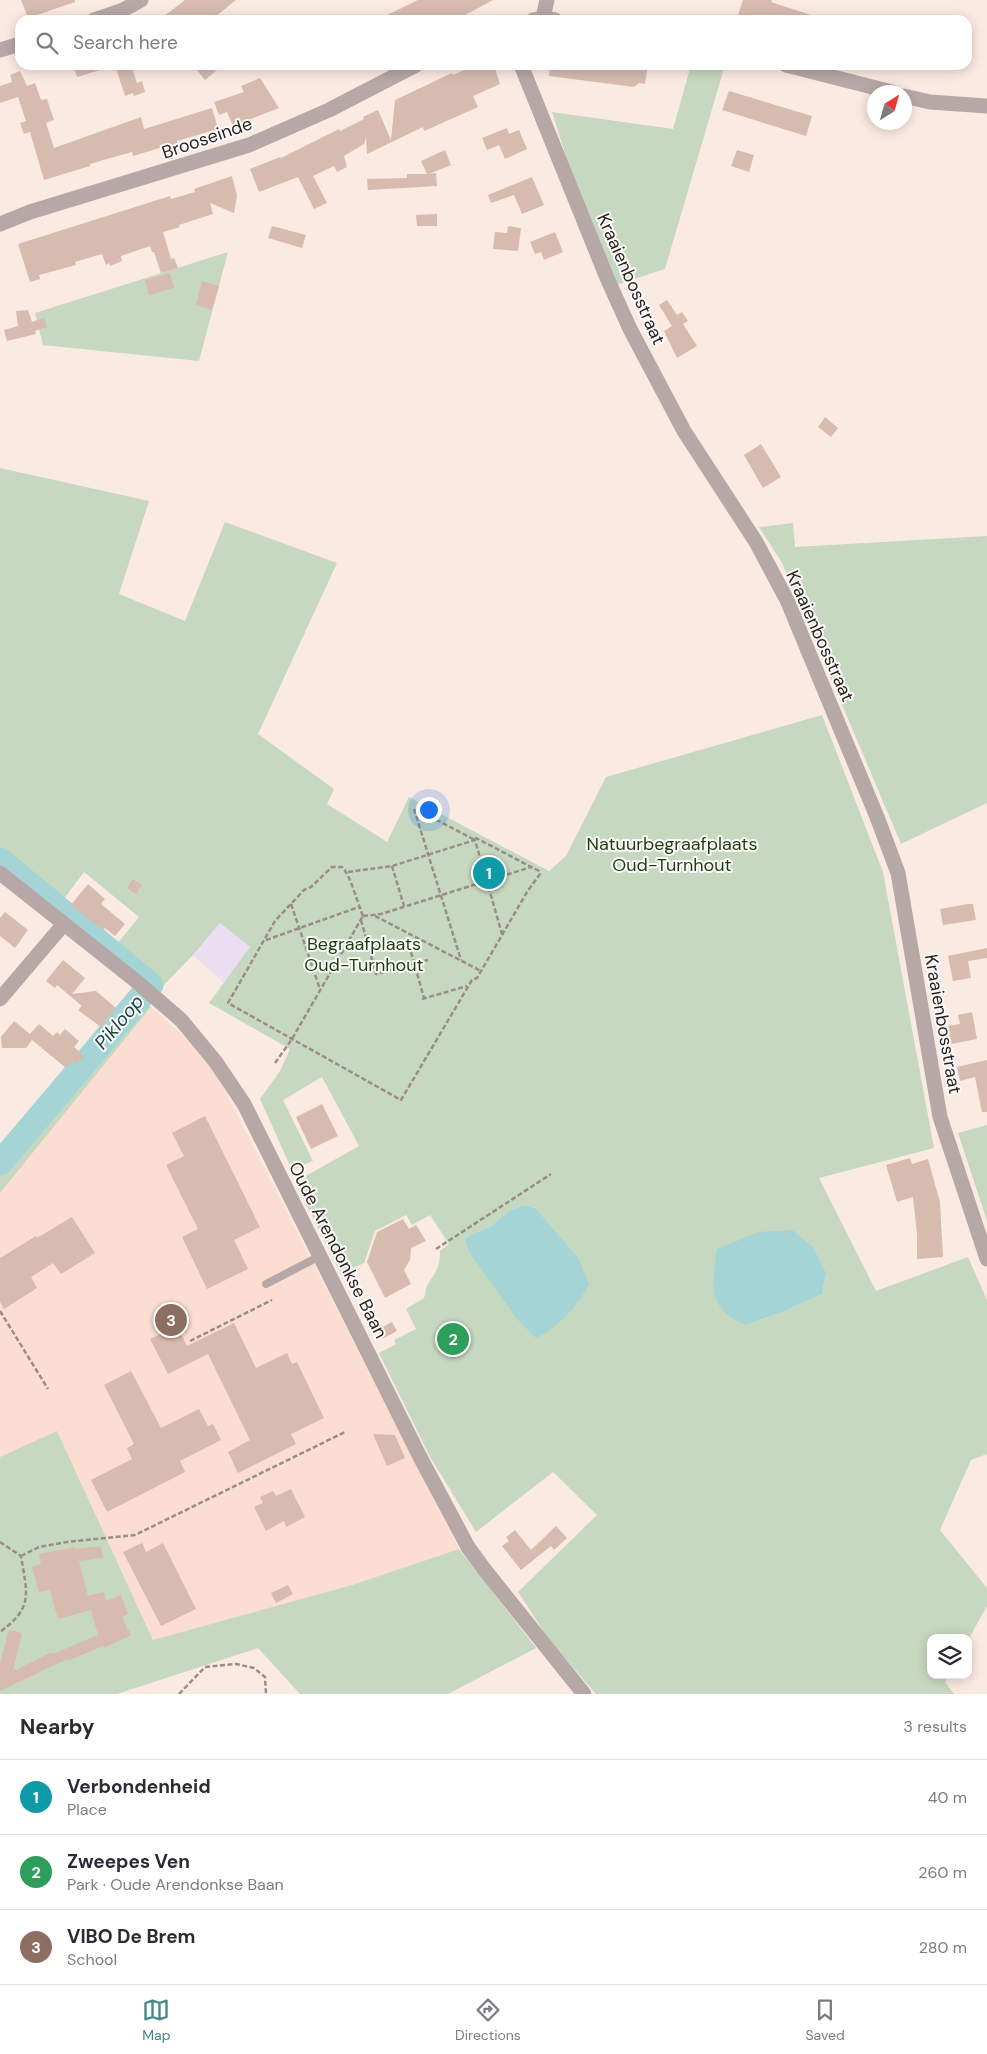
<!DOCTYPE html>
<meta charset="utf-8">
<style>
body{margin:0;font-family:"DM Sans",sans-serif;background:#f2f2f3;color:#2b2b33}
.controls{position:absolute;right:15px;bottom:15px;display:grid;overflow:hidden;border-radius:10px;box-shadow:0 2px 12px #0003}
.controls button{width:45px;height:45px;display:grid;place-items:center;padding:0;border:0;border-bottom:1px solid #e1e1e2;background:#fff;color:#2b2b33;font:25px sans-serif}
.compass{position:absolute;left:867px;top:85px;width:45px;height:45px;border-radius:50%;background:#fff;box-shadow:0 2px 12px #0003;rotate:37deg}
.you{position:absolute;left:428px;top:809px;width:18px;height:18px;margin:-12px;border:4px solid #fff;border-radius:50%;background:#1a73e8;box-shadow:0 0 0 8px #1a73e833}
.badge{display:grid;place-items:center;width:32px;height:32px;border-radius:50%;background:#428982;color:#fff;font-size:16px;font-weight:700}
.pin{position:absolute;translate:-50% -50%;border:2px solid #fff;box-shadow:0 1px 5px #0006}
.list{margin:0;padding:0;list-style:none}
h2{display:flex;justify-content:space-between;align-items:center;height:65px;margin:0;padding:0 20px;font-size:21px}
h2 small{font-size:16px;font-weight:400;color:#7c7c81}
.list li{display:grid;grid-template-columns:32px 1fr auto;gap:15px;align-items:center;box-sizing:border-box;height:75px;padding:0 20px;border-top:1px solid #e1e1e2}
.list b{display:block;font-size:19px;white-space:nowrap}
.list p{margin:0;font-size:16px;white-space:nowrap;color:#7c7c81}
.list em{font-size:16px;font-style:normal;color:#7c7c81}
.icon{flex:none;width:28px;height:28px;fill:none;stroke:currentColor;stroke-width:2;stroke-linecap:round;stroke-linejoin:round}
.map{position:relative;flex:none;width:987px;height:1694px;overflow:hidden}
.search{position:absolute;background:#fff;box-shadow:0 2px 12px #0003;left:15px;right:15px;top:15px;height:55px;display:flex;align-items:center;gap:12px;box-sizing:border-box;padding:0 18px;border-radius:15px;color:#7c7c81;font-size:19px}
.sheet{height:290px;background:#fff}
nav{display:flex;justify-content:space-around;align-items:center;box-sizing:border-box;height:70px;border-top:1px solid #e1e1e2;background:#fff;font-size:14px;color:#7c7c81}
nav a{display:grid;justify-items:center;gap:2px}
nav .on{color:#428982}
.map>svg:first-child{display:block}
.industrial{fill:#ecdef2}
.built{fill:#fbddd1}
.green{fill:#c7d8c0;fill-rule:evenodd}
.water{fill:#a4d4d5}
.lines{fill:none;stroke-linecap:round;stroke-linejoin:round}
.river{stroke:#a4d4d5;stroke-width:25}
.building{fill:#d7bbaf}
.path{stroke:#9a8c86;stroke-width:2.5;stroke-dasharray:5 2.5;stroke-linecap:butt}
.lane{stroke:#b6a8a7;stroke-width:8}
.street{stroke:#b6a8a7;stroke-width:15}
.labels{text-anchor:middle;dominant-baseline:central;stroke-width:4;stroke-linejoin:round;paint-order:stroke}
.street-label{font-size:18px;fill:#291f1a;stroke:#fbfbfb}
.park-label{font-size:18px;fill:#1f3c0d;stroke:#fbfbfb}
.water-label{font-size:19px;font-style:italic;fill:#174445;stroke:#fbfbfb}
</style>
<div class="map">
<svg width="987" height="1694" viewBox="0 0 987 1694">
<rect width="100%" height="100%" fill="#fbeae2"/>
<path class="industrial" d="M220 923 250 947 224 983 193 955Z"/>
<path class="built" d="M151 1007 189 1041 209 1066 225 1091 459 1549 352 1585 153 1640 57 1432 0 1457V1193Z"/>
<path class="green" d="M691 65H725L665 269 616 285 579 198 552 112 673 129Z
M228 252 199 361 43 345 35 313Z
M0 468 149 501 119 594 185 621 225 522 337 563 258 734 334 789 327 804 387 842 409 797 549 871 566 856 606 777 822 715 883 872 934 1148 819 1178 876 1291 968 1257 987 1300V1454L971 1460 940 1530 987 1588V1606L968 1640V1638H931V1675H949L945 1682 954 1694H596L548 1638 518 1592 597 1515 553 1472 476 1532 429 1455 379 1353 396 1344 394 1340 416 1329 406 1309 424 1298C426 1294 425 1289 427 1286 435 1272 440 1269 440 1251L449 1244 430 1215 412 1225 406 1215 375 1231 364 1263 341 1274 295 1182 359 1146 322 1077 283 1100 313 1161 292 1170 260 1099 280 1071 290 1049 209 1003 250 947 220 923 193 955 161 988 112 950 139 917 84 872 60 904 0 854ZM523 1205 535 1208 487 1276 468 1251 465 1238 493 1225 509 1211ZM814 1248 826 1272 822 1294 785 1311 746 1325Z
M793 523 795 547 987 536V803L901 844 782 563 759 527Z
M140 997 151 1007 0 1193V1163Z
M987 1125V1221L958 1133Z
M57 1431 153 1640 352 1585 459 1549 536 1648 448 1694H300L258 1648 117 1694H0V1457Z"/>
<path class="water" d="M523 1205 535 1208 579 1259 589 1284C579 1305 557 1329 536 1338L517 1319 468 1251 465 1238 493 1225 509 1211Z
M792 1230 814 1248 826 1272 822 1294 785 1311 746 1325C706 1309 712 1284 717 1249L759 1232Z"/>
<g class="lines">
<path class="river" d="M0 860 151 985 0 1163"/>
</g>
<path class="building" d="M21 0H75V2L28 18Z
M185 0H236L211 20H159Z
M418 0H493L456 20H377Z
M743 0H772L771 2 820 18V20H744L737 18Z
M73 65H107V68L77 77Z
M115 65H131L137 83 142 81 145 92 134 96 133 93 125 96Z
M193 65H223L205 80Z
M475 65H494L500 84 473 96 478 107 424 131 423 127 367 154 366 137 364 144 344 156 347 167 337 172 334 166 313 176 327 203 314 209 298 177 259 192 250 169 280 157 281 158 339 129 340 131 364 119 363 117 378 110 391 140 395 100 452 73 453 75Z
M550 65H648L645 84 639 83 634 87 549 76Z
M20 71 27 86 35 83 41 100 47 99 54 120 46 123 54 148 141 117 144 129 212 108 218 129 177 141 178 144 167 147 166 146 133 156 132 152 114 157 90 164V166L44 180 30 132 24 134 20 123 26 121 18 97 0 103V86L12 82 10 75Z
M260 78 279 108 233 126 227 112 219 115 214 102 244 92 241 86Z
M729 91 812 116 806 136 722 110Z
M507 128 509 134 519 130 527 149 505 159 499 145 487 150 482 138Z
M445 150 451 165 429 174 436 173 437 186 368 190 367 179 407 178V174H427L421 161Z
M737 150 754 155 749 172 731 166Z
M232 176 237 196 234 213 210 203 213 214 179 225 180 227 163 232 171 259 174 258 178 268 161 273 154 252H152L150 246 121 256 122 261 110 266 109 263 106 265 102 254 75 262 76 265 39 275 40 279 30 282 18 244 170 196 171 199 195 192 194 189Z
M532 177 544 205 522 214 514 195 491 203 488 195Z
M437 214V226H417L416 215Z
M272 226 306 235 302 248 268 238Z
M508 226 521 228 518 251 493 249 495 232 507 233Z
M555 232 563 252 544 260 541 252 535 254 530 242Z
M170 273 174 288 149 295 145 280Z
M202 281 219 286 212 310 196 305Z
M667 300 677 315 682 312 688 321 683 324 697 346 677 358 664 331 672 326 659 305Z
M28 310 32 322 44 318 47 327 35 331 36 334 7 341 4 330 18 326 16 311Z
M825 417 838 428 831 437 818 427Z
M761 444 781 477 763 488 744 455Z
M133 879 142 885 136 894 127 888Z
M88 884 105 899 101 904 125 924 115 936 105 928 103 930 71 905Z
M968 904H973L976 920 943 925 940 909Z
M5 912 28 930 15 948 0 936V918Z
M987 948V958L968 961 971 978 953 981 948 956Z
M63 960 85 978 72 994 96 991 116 1008 101 1027 78 1010 82 1006 57 985 55 988 46 981Z
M972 1012 977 1039 951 1044 948 1026 960 1024 958 1015Z
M14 1021 30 1034 39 1024 53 1036 57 1032 60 1035 65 1029 79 1041 74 1047 84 1056 76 1065 73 1061 66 1068 32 1040 26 1048H2L1 1037Z
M987 1060V1112H982L975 1077 960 1081 957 1067Z
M322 1104 338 1136 311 1149 296 1117Z
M205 1116 260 1227 234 1240 248 1269 207 1289 182 1237 198 1229 166 1165 184 1156 172 1133Z
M910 1158 912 1164 928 1159 940 1202 943 1257 917 1259V1234L913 1197 897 1202 886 1165Z
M72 1217 95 1253 61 1274 53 1263 31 1277 37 1288 4 1309 0 1302V1258L36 1236 37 1238Z
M403 1219 409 1229 416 1225 426 1241 411 1248 410 1260 404 1270 411 1284 385 1298 367 1262 377 1232Z
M392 1322 397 1331 382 1339 377 1330Z
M234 1323 256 1368 287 1353 292 1364 297 1362 324 1418 291 1434 296 1444 238 1473 228 1452 250 1440 208 1354 168 1374 150 1339 177 1326 187 1346Z
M131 1371 161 1428 199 1409 208 1426 213 1424 221 1440 180 1461 185 1472 107 1512 91 1480 132 1459 127 1448 134 1444 104 1385Z
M373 1434 395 1435 405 1458 387 1466Z
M291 1489 305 1517 286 1527 284 1521 266 1531 254 1507 263 1503 260 1497 273 1491 276 1496Z
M556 1526 567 1538 554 1550 551 1546 521 1570 502 1546 509 1541 506 1537 515 1530 531 1550Z
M142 1543 146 1552 163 1543 196 1609 161 1626 123 1552Z
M101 1546 103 1558 79 1561 88 1596 104 1592 106 1601 121 1595 128 1614 122 1617 131 1635 104 1648 103 1646 68 1661 67 1659 0 1691V1663L9 1630 22 1633 13 1671 52 1652 53 1654 98 1635 91 1610 58 1619 50 1590 39 1592 32 1567 41 1564 39 1554 75 1547V1549Z
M288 1585 293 1594 276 1603 271 1593Z"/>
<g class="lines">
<path class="path" d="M414 809 461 960
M392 866 404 906
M348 872 392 866 475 840 502 934
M291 904 320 989
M363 916C357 902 351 876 342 867H332L311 887 304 890 275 921 228 1003 401 1100 472 980 477 978 527 892 540 874 539 871 476 838 475 840 414 808
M363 916 381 914 531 867
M375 916 481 971
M361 920 376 974 428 960
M266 940 359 907
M411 952 424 998
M422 999 467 986
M275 1063 292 1039 363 916
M436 1249 551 1174
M0 1311 48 1389
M190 1341 272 1300
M0 1542 21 1556C27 1594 34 1607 0 1632
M21 1556 39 1547 67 1542 135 1535 345 1432
M179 1694 205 1667 236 1664 254 1668 265 1677 266 1694"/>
<path class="lane" d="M266 1284 320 1256"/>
<path class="street" d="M543 18 547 0
M94 20 123 10 141 0
M533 20 543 18 555 20
M0 50 20 44
M521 65 607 278 630 329 684 431 756 542 787 600 877 817 898 873 940 1117 987 1259
M786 65 892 92
M904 96 930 102 987 106
M0 224 30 212 249 145 329 110 416 65
M0 873 136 981 181 1020 215 1061 244 1104 420 1457 468 1547 484 1569 584 1694
M0 999 63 925"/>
</g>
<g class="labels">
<g class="street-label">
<text transform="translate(207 138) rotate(-19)">Brooseinde</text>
<text transform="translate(631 279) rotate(66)">Kraaienbosstraat</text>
<text transform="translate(820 636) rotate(66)">Kraaienbosstraat</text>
<text transform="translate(943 1024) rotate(80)">Kraaienbosstraat</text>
<text transform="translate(338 1250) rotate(63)">Oude Arendonkse Baan</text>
</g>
<g class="park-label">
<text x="672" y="844">Natuurbegraafplaats<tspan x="672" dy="21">Oud-Turnhout</tspan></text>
<text x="364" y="944">Begraafplaats<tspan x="364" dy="21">Oud-Turnhout</tspan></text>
</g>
<g class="water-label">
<text transform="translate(119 1022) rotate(-50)">Pikloop</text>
</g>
</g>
</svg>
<div class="controls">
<button><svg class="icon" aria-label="layers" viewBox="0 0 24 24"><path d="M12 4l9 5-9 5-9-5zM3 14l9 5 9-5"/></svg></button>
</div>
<svg class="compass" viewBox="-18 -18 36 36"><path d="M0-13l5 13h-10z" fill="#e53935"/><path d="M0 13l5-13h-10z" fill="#7c7c81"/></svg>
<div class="you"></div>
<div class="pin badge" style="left:489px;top:873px;background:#0f9aa8">1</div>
<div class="pin badge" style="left:453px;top:1339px;background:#2e9e5b">2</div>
<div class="pin badge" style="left:171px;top:1320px;background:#8d6e63">3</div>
<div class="search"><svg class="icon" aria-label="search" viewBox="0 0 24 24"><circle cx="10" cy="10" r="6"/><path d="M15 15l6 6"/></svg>Search here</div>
</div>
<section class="sheet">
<h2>Nearby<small>3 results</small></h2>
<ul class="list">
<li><span class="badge" style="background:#0f9aa8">1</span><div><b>Verbondenheid</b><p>Place</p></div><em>40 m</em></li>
<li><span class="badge" style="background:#2e9e5b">2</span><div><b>Zweepes Ven</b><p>Park · Oude Arendonkse Baan</p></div><em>260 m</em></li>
<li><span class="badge" style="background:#8d6e63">3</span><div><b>VIBO De Brem</b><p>School</p></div><em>280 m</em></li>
</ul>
</section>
<nav>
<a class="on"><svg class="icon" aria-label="map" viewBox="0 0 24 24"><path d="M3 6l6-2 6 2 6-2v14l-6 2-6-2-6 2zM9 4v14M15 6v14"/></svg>Map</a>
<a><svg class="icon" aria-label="directions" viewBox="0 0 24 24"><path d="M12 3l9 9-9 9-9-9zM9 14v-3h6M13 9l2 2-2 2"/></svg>Directions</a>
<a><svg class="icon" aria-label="saved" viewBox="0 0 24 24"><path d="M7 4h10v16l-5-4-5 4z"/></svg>Saved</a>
</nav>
